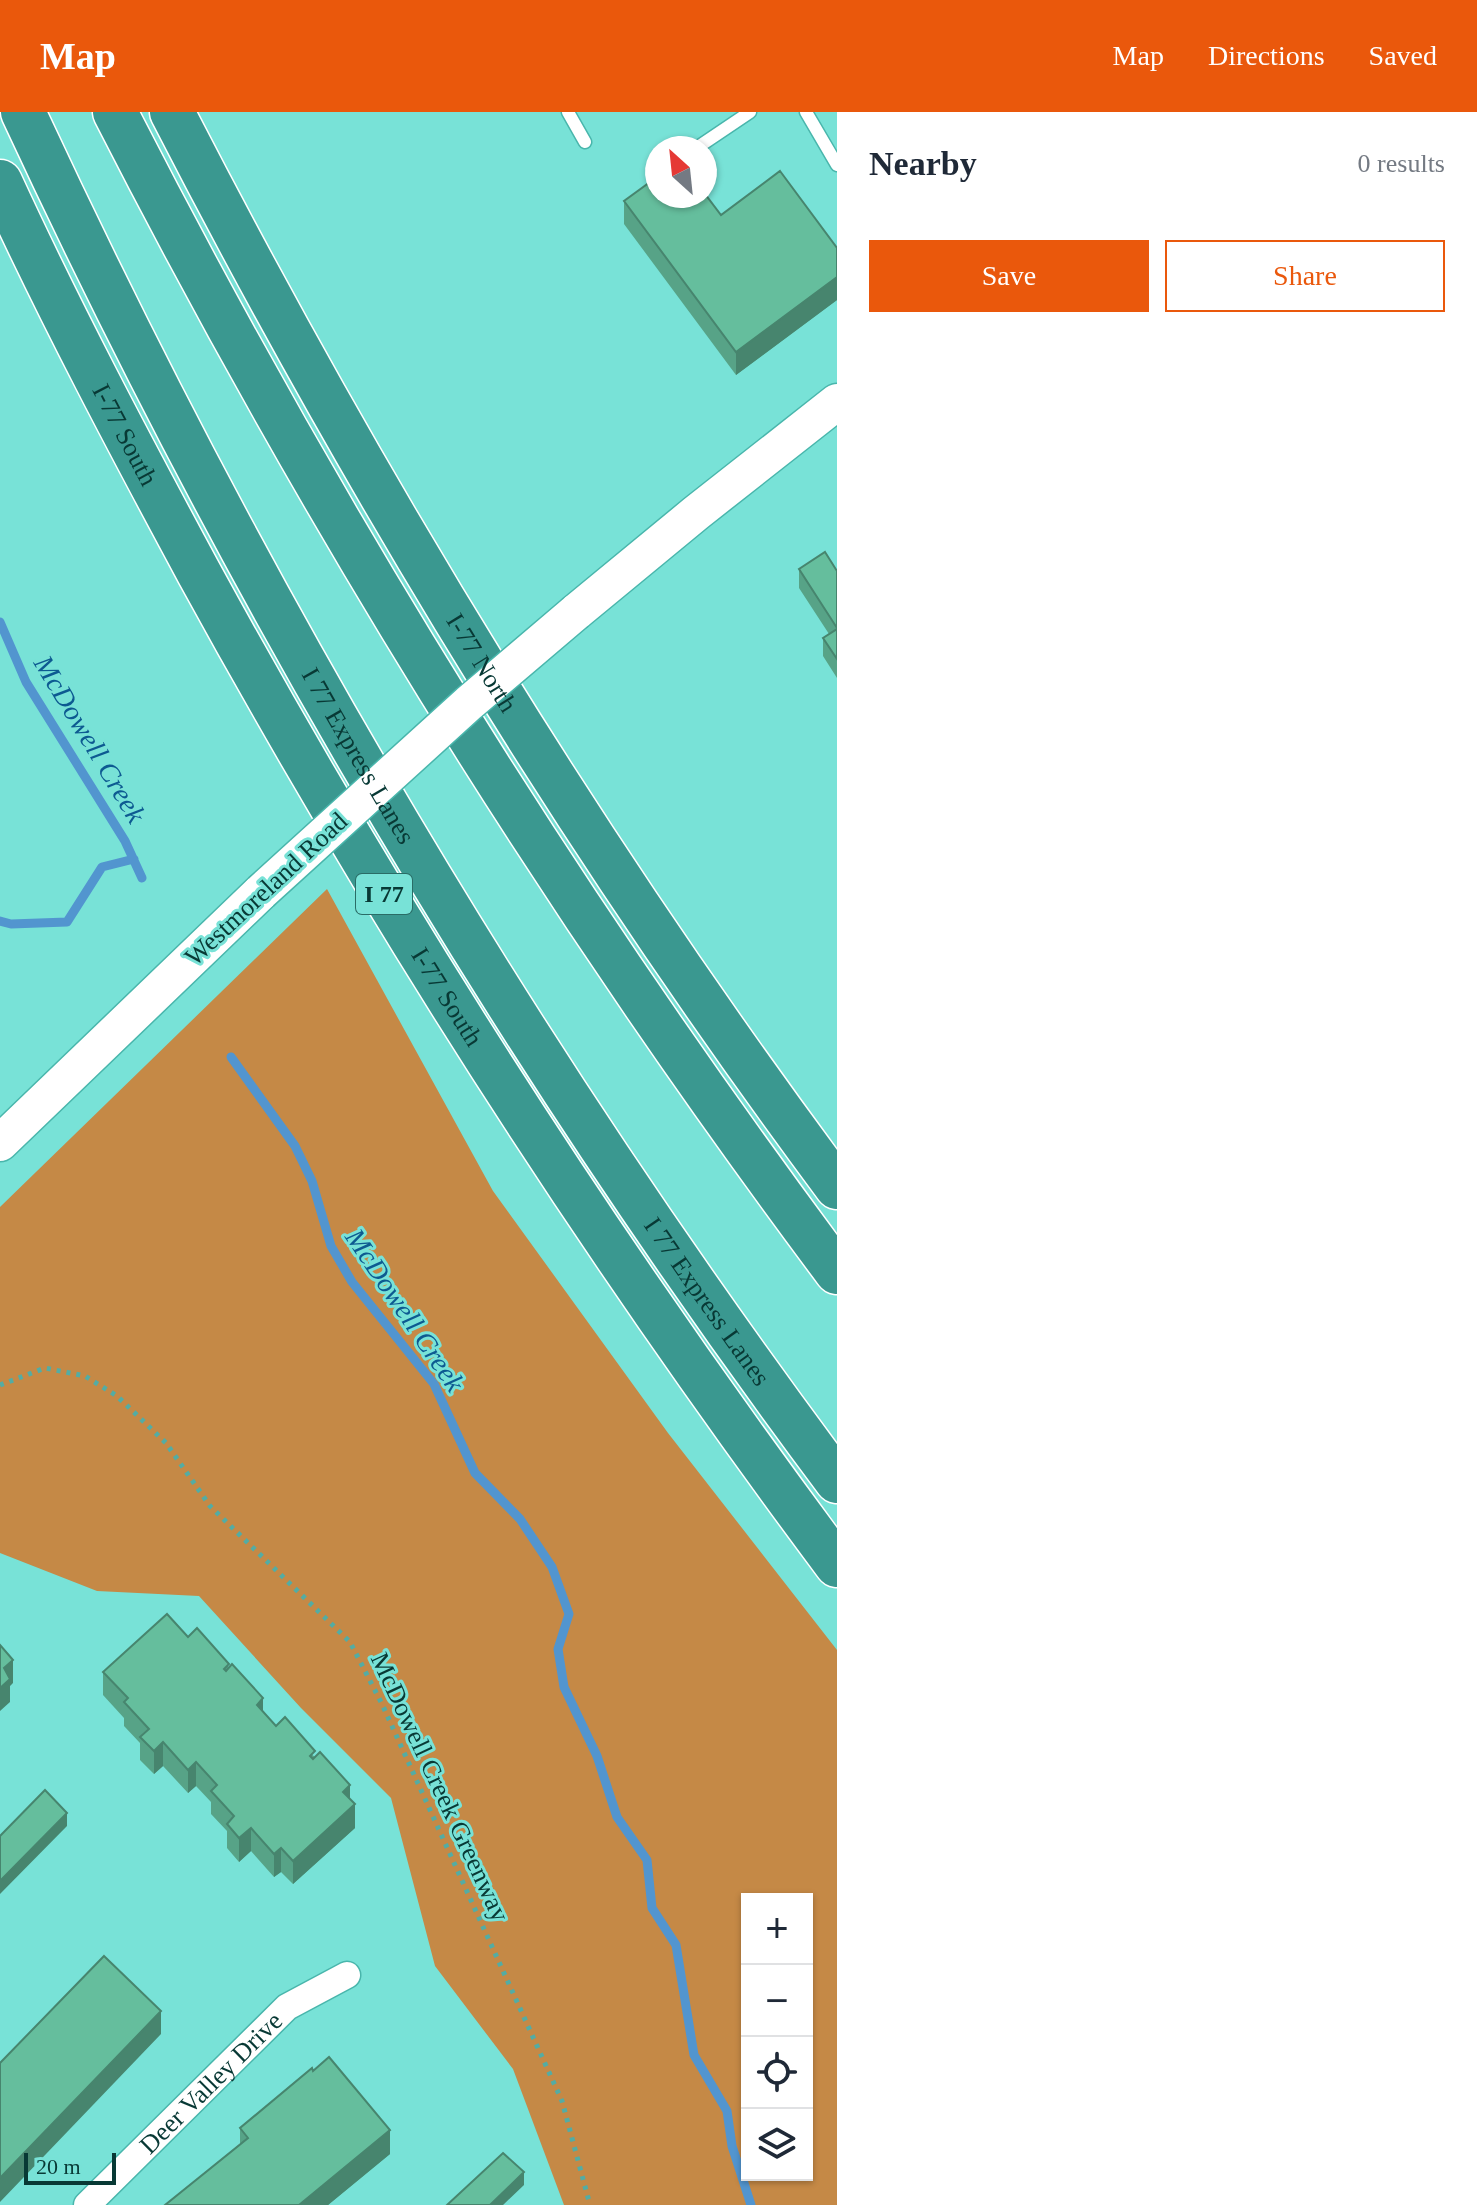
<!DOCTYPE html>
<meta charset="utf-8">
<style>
body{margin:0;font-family:"Times New Roman",serif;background:#f6f6f7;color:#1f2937}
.controls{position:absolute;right:24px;bottom:24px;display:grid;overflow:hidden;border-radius:0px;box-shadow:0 2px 6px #0004}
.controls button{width:72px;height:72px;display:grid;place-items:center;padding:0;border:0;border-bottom:2px solid #e0e1e3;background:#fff;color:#1f2937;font:40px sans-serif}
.compass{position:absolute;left:645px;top:24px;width:72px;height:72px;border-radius:50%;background:#fff;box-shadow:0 2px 6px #0004;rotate:333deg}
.scale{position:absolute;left:24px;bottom:20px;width:92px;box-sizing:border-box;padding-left:8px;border:4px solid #083935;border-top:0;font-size:22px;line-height:28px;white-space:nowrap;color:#083935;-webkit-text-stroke:6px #78e2d7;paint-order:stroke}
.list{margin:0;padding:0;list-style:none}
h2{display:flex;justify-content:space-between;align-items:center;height:104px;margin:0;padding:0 32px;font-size:34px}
h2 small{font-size:26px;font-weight:400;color:#747a83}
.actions{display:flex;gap:16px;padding:24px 32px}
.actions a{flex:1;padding:18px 0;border:2px solid #ea580c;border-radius:0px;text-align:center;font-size:28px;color:#ea580c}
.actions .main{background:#ea580c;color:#fff}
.icon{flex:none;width:44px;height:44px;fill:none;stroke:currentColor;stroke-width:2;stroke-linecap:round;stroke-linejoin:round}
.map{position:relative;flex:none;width:837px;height:2093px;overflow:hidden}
header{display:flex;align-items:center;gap:48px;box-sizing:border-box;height:112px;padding:0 40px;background:#ea580c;color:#fff}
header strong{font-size:38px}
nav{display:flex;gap:44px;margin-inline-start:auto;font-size:28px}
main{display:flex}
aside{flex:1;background:#fff}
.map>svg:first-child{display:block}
.forest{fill:#c58946;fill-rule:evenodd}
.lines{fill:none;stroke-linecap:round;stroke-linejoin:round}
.stream{stroke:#5295cf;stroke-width:9}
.lane-casing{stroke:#49b6ac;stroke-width:15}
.street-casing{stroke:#49b6ac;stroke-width:29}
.secondary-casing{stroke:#49b6ac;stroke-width:39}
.highway-casing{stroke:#fff;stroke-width:47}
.path{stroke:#54aca3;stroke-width:5;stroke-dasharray:4 6;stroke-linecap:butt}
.lane{stroke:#fff;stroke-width:12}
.street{stroke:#fff;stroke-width:26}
.secondary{stroke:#fff;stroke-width:36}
.highway{stroke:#3a9890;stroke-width:44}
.secondary-bridge-casing{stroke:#49b6ac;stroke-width:39;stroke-linecap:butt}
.secondary-bridge{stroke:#fff;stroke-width:36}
.wall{fill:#57a387}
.shaded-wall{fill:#47856e}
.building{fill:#65be9d;stroke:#47856e;stroke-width:2}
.labels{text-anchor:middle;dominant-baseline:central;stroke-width:6;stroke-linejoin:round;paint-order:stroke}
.shield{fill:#78e2d7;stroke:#2a6c66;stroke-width:2}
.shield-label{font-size:24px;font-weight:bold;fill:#083935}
.street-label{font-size:26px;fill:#083935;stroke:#78e2d7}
.water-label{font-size:28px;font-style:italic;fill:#0d5a91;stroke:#78e2d7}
</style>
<header>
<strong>Map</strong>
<nav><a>Map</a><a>Directions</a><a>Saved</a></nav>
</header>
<main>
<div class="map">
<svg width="837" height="2093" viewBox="0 0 837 2093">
<rect width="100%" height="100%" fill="#78e2d7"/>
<path class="forest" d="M327 777 493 1079 668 1321 837 1538V2093H564L513 1957 435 1854 391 1686 301 1596 199 1484 97 1479 0 1441V1095ZM747 1787H807V2063H747Z"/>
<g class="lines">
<path class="stream" d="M0 510 26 570 125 729 142 766
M0 809 11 812 67 810 102 755 134 747
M231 945 295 1034 312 1069 331 1134 352 1170 434 1272 475 1361 520 1407 552 1455 569 1502 558 1537 564 1575 597 1644 617 1705 647 1748 652 1796 676 1833 694 1943 727 1999 732 2034 751 2093"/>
<g class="lane-casing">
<path id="lane" d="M568 0 585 30
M806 0 837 53
M698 35 750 0"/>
</g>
<g class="street-casing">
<g id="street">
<path id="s1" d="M87 2093 287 1895 347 1863"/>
</g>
</g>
<g class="secondary-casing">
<path id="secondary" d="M576 500 696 401 837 290
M0 1031 261 780"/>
</g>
<g class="highway-casing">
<g id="highway">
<path id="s2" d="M23 0C246 481 519 944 837 1369"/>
<path d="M115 0C322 406 564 795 837 1160"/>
<path id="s3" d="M172 0C364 374 586 738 837 1075"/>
<path id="s4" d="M0 70C61 203 130 333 199 461 388 807 601 1137 837 1453"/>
</g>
</g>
<path class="path" d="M0 1273 45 1256 85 1264 117 1284 166 1331 210 1394 350 1530 382 1592 562 1989 590 2093"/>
<use href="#lane" class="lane"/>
<use href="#street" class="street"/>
<use href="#secondary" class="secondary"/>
<use href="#highway" class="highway"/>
<g class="secondary-bridge-casing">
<path id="secondary-bridge" d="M261 780 469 591 576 500"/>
</g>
<use href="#secondary-bridge" class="secondary-bridge"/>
</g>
<path class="wall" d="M624 89 721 103 837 136V188L736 263 624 112Z
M799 457 837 459V566L823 544V526L829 522 799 476Z
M188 1525 229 1555 263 1600 276 1614 315 1645 350 1687 355 1716 293 1772 281 1760 274 1765 251 1739 239 1750 227 1736V1719L211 1702V1690L196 1674 188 1681 163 1654 154 1662 140 1648V1631L124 1614V1606L103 1583V1560Z
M240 2016 390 2042 328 2093H165L240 2032Z"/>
<path class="shaded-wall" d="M837 165V188L736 263V240Z
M13 1548V1571L10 1574V1590L0 1599V1576L4 1556Z
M263 1586V1610L257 1593Z
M163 1630V1654L154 1662V1639Z
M196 1650V1674L188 1681V1658Z
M350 1673V1696L355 1692V1716L293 1772V1749L343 1680Z
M67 1701V1714L0 1782V1769Z
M251 1716V1739L239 1750V1726Z
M281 1736V1760L274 1765V1742Z
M161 1899V1922L0 2090V2066Z
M390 2018V2042L328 2093H299Z
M524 2060V2073L503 2093H490Z"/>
<path class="building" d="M780 59 837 136V165L736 240 624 89 657 65V84H705V82L721 103Z
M825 440 837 459V516L799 457Z
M837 517V547L823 526Z
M167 1502 188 1525 197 1516 229 1552 224 1557 226 1559 232 1552 263 1586 257 1593 276 1614 285 1605 315 1639 310 1644 313 1647 320 1640 350 1673 343 1680 355 1692 293 1749 281 1736 274 1742 251 1716 239 1726 227 1712 234 1704 211 1679 217 1673 196 1650 188 1658 163 1630 154 1639 140 1625 149 1617 124 1590 128 1586 103 1560Z
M0 1533 13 1548 4 1556 10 1567 0 1576Z
M45 1678 67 1701 0 1769V1724Z
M104 1844 161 1899 0 2066V1951Z
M329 1945 390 2018 299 2093H165L248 2026 240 2016 312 1956 313 1959Z
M503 2041 524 2060 490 2093H447Z"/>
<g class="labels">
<rect class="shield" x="356" y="762" width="56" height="40" rx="6"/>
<g class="shield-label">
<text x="384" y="782">I 77</text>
</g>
<g class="street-label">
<text stroke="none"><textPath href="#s4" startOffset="282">I-77 South</textPath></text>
<text stroke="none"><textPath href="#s3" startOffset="632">I-77 North</textPath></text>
<text stroke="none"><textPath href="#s2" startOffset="726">I 77 Express Lanes</textPath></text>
<text transform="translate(266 777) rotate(-43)">Westmoreland Road</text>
<text stroke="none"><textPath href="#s4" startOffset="930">I-77 South</textPath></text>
<text stroke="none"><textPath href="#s2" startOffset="1374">I 77 Express Lanes</textPath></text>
<text transform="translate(440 1675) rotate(65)">McDowell Creek Greenway</text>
<text stroke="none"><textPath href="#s1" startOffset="174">Deer Valley Drive</textPath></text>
</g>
<g class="water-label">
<text transform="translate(90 627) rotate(59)">McDowell Creek</text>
<text transform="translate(405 1198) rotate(56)">McDowell Creek</text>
</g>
</g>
</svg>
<div class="controls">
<button>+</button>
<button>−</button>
<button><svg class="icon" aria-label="locate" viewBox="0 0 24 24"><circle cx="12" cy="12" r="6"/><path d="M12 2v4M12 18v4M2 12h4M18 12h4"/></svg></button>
<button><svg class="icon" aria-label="layers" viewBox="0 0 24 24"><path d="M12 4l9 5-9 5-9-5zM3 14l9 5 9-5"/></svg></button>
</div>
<svg class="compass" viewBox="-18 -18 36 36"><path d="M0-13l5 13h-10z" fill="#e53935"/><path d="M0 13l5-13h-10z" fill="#747a83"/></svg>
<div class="scale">20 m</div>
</div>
<aside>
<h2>Nearby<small>0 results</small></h2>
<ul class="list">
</ul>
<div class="actions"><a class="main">Save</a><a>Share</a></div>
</aside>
</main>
